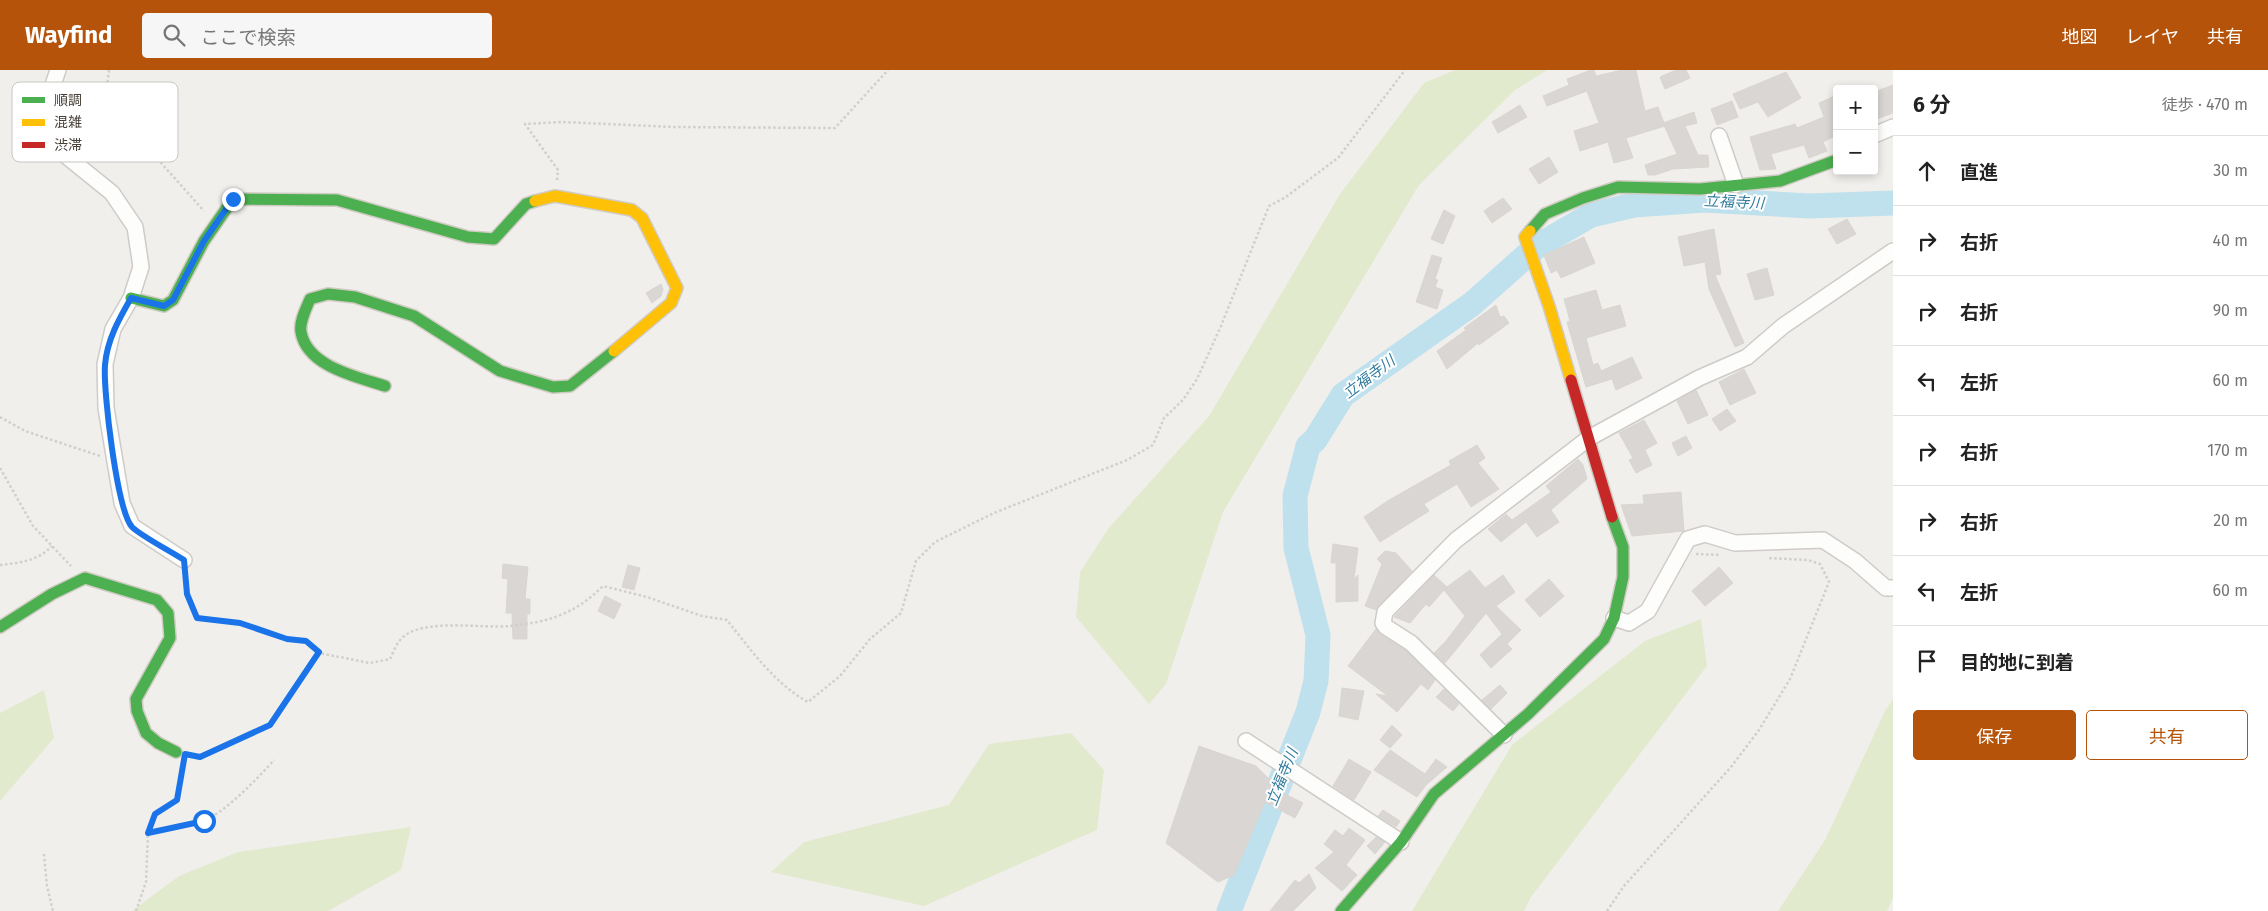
<!DOCTYPE html>
<html lang="ja">
<meta charset="utf-8">
<style>
body{margin:0;font-family:"Fira Sans","Noto Sans JP",sans-serif;background:#f6f6f6;color:#222}
.controls{position:absolute;right:15px;top:15px;display:grid;overflow:hidden;border-radius:5px;box-shadow:0 2px 8px #0003}
.controls button{width:45px;height:45px;display:grid;place-items:center;padding:0;border:0;border-bottom:1px solid #e0e0e0;background:#fff;color:#222;font:25px sans-serif}
.stop{position:absolute;width:15px;height:15px;margin:-11px;border:4px solid #1a73e8;border-radius:50%;background:#fff}
.stop.end{background:#1a73e8;border-color:#fff;box-shadow:0 1px 5px #0008}
.list{margin:0;padding:0;list-style:none}
h2{display:flex;justify-content:space-between;align-items:center;height:65px;margin:0;padding:0 20px;font-size:21px}
h2 small{font-size:16px;font-weight:400;color:#767676}
.list li{display:grid;grid-template-columns:32px 1fr auto;gap:15px;align-items:center;box-sizing:border-box;height:70px;padding:0 20px;border-top:1px solid #e0e0e0}
.list b{display:block;font-size:19px;white-space:nowrap}
.list em{font-size:16px;font-style:normal;color:#767676}
.actions{display:flex;gap:10px;padding:15px 20px}
.actions a{flex:1;padding:11px 0;border:1px solid #b45309;border-radius:5px;text-align:center;font-size:18px;color:#b45309}
.actions .main{background:#b45309;color:#fff}
.icon{flex:none;width:28px;height:28px;fill:none;stroke:currentColor;stroke-width:2;stroke-linecap:round;stroke-linejoin:round}
.map{position:relative;flex:none;width:1893px;height:841px;overflow:hidden}
header{display:flex;align-items:center;gap:30px;box-sizing:border-box;height:70px;padding:0 25px;background:#b45309;color:#fff}
header strong{font-size:24px}
nav{display:flex;gap:28px;margin-inline-start:auto;font-size:18px}
.search{width:350px;height:45px;background:#f6f6f6;display:flex;align-items:center;gap:12px;box-sizing:border-box;padding:0 18px;border-radius:5px;color:#767676;font-size:19px}
main{display:flex}
aside{flex:1;background:#fff}
.map>svg:first-child{display:block}
.green{fill:#e2eace}
.lines{fill:none;stroke-linecap:round;stroke-linejoin:round}
.river{stroke:#bfe0ed;stroke-width:25}
.building{fill:#d9d6d3;stroke:#d9d6d2}
.street-casing{stroke:#cecbc8;stroke-width:18}
.fast-casing{stroke:#d0cbc3;stroke-width:14}
.slow-casing{stroke:#d0cbc3;stroke-width:14}
.jam-casing{stroke:#d0cbc3;stroke-width:14}
.path{stroke:#d1cfcb;stroke-width:2.5;stroke-dasharray:2.5 2.5;stroke-linecap:butt}
.street{stroke:#fdfdfc;stroke-width:15}
.fast{stroke:#4caf50;stroke-width:11}
.slow{stroke:#ffc107;stroke-width:11}
.jam{stroke:#c62828;stroke-width:11}
.route{stroke:#1a73e8;stroke-width:6}
.labels{text-anchor:middle;dominant-baseline:central;stroke-width:4;stroke-linejoin:round;paint-order:stroke}
.water-label{font-size:15px;font-style:italic;fill:#327c9e;stroke:#fff}
.key{fill:#fff;stroke:#c8c6c3;stroke-width:1}
.key-label{font-size:14px;fill:#474038}
</style>
<header>
<strong>Wayfind</strong>
<div class="search"><svg class="icon" aria-label="search" viewBox="0 0 24 24"><circle cx="10" cy="10" r="6"/><path d="M15 15l6 6"/></svg>ここで検索</div>
<nav><a>地図</a><a>レイヤ</a><a>共有</a></nav>
</header>
<main>
<div class="map">
<svg width="1893" height="841" viewBox="0 0 1893 841">
<rect width="100%" height="100%" fill="#f1efec"/>
<path class="green" d="M1455 0H1547L1515 20 1419 115 1223 442 1166 614 1149 634 1076 547 1080 502 1108 459 1209 346 1340 124 1424 13Z
M1701 549 1707 596 1531 827 1524 841H1412L1512 675 1645 571Z
M44 620 54 668 0 731V643Z
M1893 629V828L1887 841H1778L1825 770 1885 641Z
M1071 663 1104 700 1097 760 924 836 771 802 804 772 949 735 989 674Z
M411 757 401 800 328 841H132L179 806 238 782Z"/>
<g class="lines">
<path class="river" d="M1229 841 1308 642 1316 611 1318 565 1296 478 1295 426 1308 376 1315 370 1343 325 1472 234 1536 177 1591 145 1634 135 1705 130 1810 136 1893 133"/>
</g>
<path class="building" d="M1591 0H1594L1596 6 1622 0H1636L1645 41 1658 37 1665 56 1626 68 1633 88 1614 93 1608 72 1580 81 1574 61 1599 53 1587 21 1547 36 1543 26 1569 15 1567 9Z
M1676 0H1686L1690 8 1665 19 1660 7Z
M1786 2 1801 28 1768 47 1758 32 1740 39 1733 24Z
M1893 15V43L1874 50V22Z
M1837 25V65L1823 72 1827 81 1809 88 1804 75 1771 84 1776 99 1760 100 1750 67 1795 54 1797 58 1824 47 1819 33Z
M1732 31 1738 47 1717 55 1711 39Z
M1520 35 1527 47 1498 63 1492 52Z
M1694 42 1697 53 1685 56 1698 85H1708L1709 97 1673 99 1655 105H1648L1645 95 1677 84 1663 53Z
M1549 87 1558 102 1539 114 1529 99Z
M1503 128 1512 139 1492 153 1484 141Z
M1444 140 1455 146 1443 174 1431 169Z
M1847 149 1856 164 1837 174 1828 159Z
M1714 159 1721 204 1715 205 1744 273 1735 277 1709 219 1705 192 1684 196 1678 167Z
M1584 167 1595 193 1561 208 1557 200 1551 203 1544 185Z
M1432 185 1442 188 1435 209 1438 210 1435 217 1443 220 1437 239 1416 232Z
M1767 198 1774 225 1755 230 1747 204Z
M661 214 663 219 661 226 652 233 646 223Z
M1596 220 1602 240 1620 235 1626 256 1586 268 1593 295 1598 293 1601 301 1632 287 1642 308 1616 320 1612 309 1586 317 1567 252 1570 251 1564 229Z
M1496 235 1500 247 1504 246 1509 253 1479 275 1478 273 1447 299 1437 281 1466 260 1464 258Z
M1744 299 1756 323 1730 335 1719 312Z
M1696 320 1708 345 1688 354 1677 331Z
M1727 339 1736 351 1720 361 1712 349Z
M1644 350 1657 373 1645 380 1652 395 1636 403 1629 390 1633 388 1619 363Z
M1686 366 1692 378 1678 386 1672 373Z
M1477 375 1485 388 1478 393 1499 419 1471 437 1457 414 1424 434 1429 441 1380 472 1364 447 1389 430 1451 395 1449 391Z
M1578 389 1583 395 1587 409 1551 440 1559 452 1537 467 1526 452 1501 472 1488 459 1506 444 1512 450 1551 422 1546 416Z
M1681 422 1684 461 1632 466 1621 435 1644 434 1643 425Z
M1333 474 1358 478 1354 509 1358 505V531L1336 532V493H1331Z
M1385 481 1396 483 1412 501 1376 540 1365 536 1382 494 1377 489Z
M503 494 528 497 525 529H530V544H527V569H513L512 543H506L508 509 502 508Z
M628 495 640 498 634 520 622 517Z
M1719 497 1733 513 1705 536 1692 521Z
M1470 500 1485 518 1503 505 1515 522 1496 536 1521 560 1507 574 1512 579 1491 598 1480 585 1502 564 1486 543 1445 593 1434 583 1446 571 1465 546 1444 520 1429 537 1426 534 1410 553 1394 547 1434 505 1447 517Z
M1549 509 1564 526 1540 547 1525 530Z
M605 526 621 534 614 549 598 541Z
M1376 559 1381 565 1405 580 1435 610 1428 620 1421 614 1397 642 1376 624 1388 626 1348 596Z
M1500 615 1507 623 1491 639 1482 630Z
M1342 618 1364 621 1358 650 1339 646Z
M1444 619 1459 634 1453 641 1436 627Z
M1392 655 1402 665 1390 678 1380 670Z
M1199 676 1256 696 1273 713 1271 717 1303 733 1295 748 1265 732 1234 805 1218 812 1166 773Z
M1390 680 1425 704 1436 689 1447 697 1426 715 1417 727 1374 700Z
M1349 689 1371 702 1354 730 1333 716Z
M1383 740 1400 751 1396 757 1378 746Z
M1349 758 1365 770 1346 795 1357 805 1342 821 1315 798 1334 782 1324 774 1335 760 1343 766Z
M1376 767 1385 772 1375 784 1367 776Z
M1309 804 1316 818 1293 841H1270L1295 810 1299 813Z"/>
<g class="lines">
<g class="street-casing">
<path id="street" d="M58 0 48 30 65 85 112 123 135 157 141 197 131 228 113 259 105 294 106 338 122 433 132 456 184 490
M1874 65 1893 57
M1719 66 1736 115
M1614 548 1629 553 1648 541 1688 469 1705 464 1735 473 1823 470 1855 491 1886 518H1893
M1504 665 1411 573 1386 557 1383 553 1385 542 1456 470 1589 368 1699 308 1747 287 1783 256 1893 181
M1246 671 1401 772"/>
</g>
<g class="fast-casing">
<path id="fast" d="M1530 161 1545 144 1583 128 1618 117 1700 119 1780 111 1837 90
M131 228 164 236 173 230 204 171 233 129 337 130 468 167 494 169 526 134 535 131
M385 316C358 307 307 297 301 262 299 252 306 239 310 229L328 224 355 227 414 246 500 301 553 317 570 316 614 281
M0 557 52 524 85 508 157 530 168 543 170 568 136 629 137 641 146 663 158 673 176 682
M1341 841 1401 772 1434 724 1528 644 1604 569 1614 548 1623 507V477L1612 447"/>
</g>
<g class="slow-casing">
<path id="slow" d="M535 131 555 126 632 140 642 148 677 218 671 233 614 281
M1530 161 1525 167 1549 236 1571 310"/>
</g>
<g class="jam-casing">
<path id="jam" d="M1571 310 1612 447"/>
</g>
<path class="path" d="M109 0 107 17 129 57 204 141
M557 110 558 100 525 54 562 52 674 57 835 58 888 0
M0 347 25 361 100 386
M0 398 33 456 71 496
M1696 484 1721 485
M0 495C19 493 38 491 52 476
M185 504 187 523 197 548 240 553 287 569 306 571 318 582
M192 685 200 687 270 655 319 583 370 593 390 589C393 583 396 574 401 569 421 547 483 559 510 556 549 552 575 544 603 516L647 527 702 546 727 550C750 579 775 614 808 632L840 606 870 569 901 543 916 491 935 472 994 443 1127 390 1153 375 1164 348 1183 330 1197 309 1221 256 1269 136 1286 127 1338 88 1405 0
M148 763C166 759 185 756 202 751 223 745 259 707 274 690
M44 784 47 816 53 841
M136 841 146 812 148 763 155 744 177 730 183 698
M1607 841 1624 816 1731 697 1759 660 1790 609 1829 512 1820 494 1808 490 1768 488"/>
<use href="#street" class="street"/>
<use href="#fast" class="fast"/>
<use href="#slow" class="slow"/>
<use href="#jam" class="jam"/>
</g>
<g class="lines">
<path class="route" d="M204 751 148 763 155 744 177 730 185 684 200 687 270 655 319 582 306 571 287 569 240 553 197 548 187 524 184 490C172 482 141 466 132 457 117 440 103 321 105 295 107 270 119 249 131 228L164 236 173 230 204 171 233 129"/>
</g>
<g class="labels">
<g class="water-label">
<text transform="translate(1734 132) rotate(3)">立福寺川</text>
<text transform="translate(1369 307) rotate(-37)">立福寺川</text>
<text transform="translate(1282 707) rotate(-68)">立福寺川</text>
</g>
</g>
<rect x="12" y="12" width="166" height="80" rx="8" class="key"/>
<rect x="22" y="27" width="23" height="6" fill="#4caf50"/>
<rect x="22" y="49" width="23" height="7" fill="#ffc107"/>
<rect x="22" y="72" width="23" height="6" fill="#c62828"/>
<g class="key-label">
<text x="54" y="35">順調</text>
<text x="54" y="57">混雑</text>
<text x="54" y="80">渋滞</text>
</g>
</svg>
<div class="controls">
<button>+</button>
<button>−</button>
</div>
<div class="stop" style="left:204px;top:751px"></div>
<div class="stop end" style="left:233px;top:129px"></div>
</div>
<aside>
<h2>6 分<small>徒歩 · 470 m</small></h2>
<ul class="list">
<li><svg class="icon" aria-label="ahead" viewBox="0 0 24 24"><path d="M12 20V5M6 11l6-6 6 6"/></svg><div><b>直進</b></div><em>30 m</em></li>
<li><svg class="icon" aria-label="right" viewBox="0 0 24 24"><path d="M7 20v-9h11M14 6l5 5-5 5"/></svg><div><b>右折</b></div><em>40 m</em></li>
<li><svg class="icon" aria-label="right" viewBox="0 0 24 24"><path d="M7 20v-9h11M14 6l5 5-5 5"/></svg><div><b>右折</b></div><em>90 m</em></li>
<li><svg class="icon" aria-label="left" viewBox="0 0 24 24"><path d="M17 20v-9H6M10 6l-5 5 5 5"/></svg><div><b>左折</b></div><em>60 m</em></li>
<li><svg class="icon" aria-label="right" viewBox="0 0 24 24"><path d="M7 20v-9h11M14 6l5 5-5 5"/></svg><div><b>右折</b></div><em>170 m</em></li>
<li><svg class="icon" aria-label="right" viewBox="0 0 24 24"><path d="M7 20v-9h11M14 6l5 5-5 5"/></svg><div><b>右折</b></div><em>20 m</em></li>
<li><svg class="icon" aria-label="left" viewBox="0 0 24 24"><path d="M17 20v-9H6M10 6l-5 5 5 5"/></svg><div><b>左折</b></div><em>60 m</em></li>
<li><svg class="icon" aria-label="arrive" viewBox="0 0 24 24"><path d="M6 21V4h12l-3 4 3 4H6"/></svg><div><b>目的地に到着</b></div></li>
</ul>
<div class="actions"><a class="main">保存</a><a>共有</a></div>
</aside>
</main>
